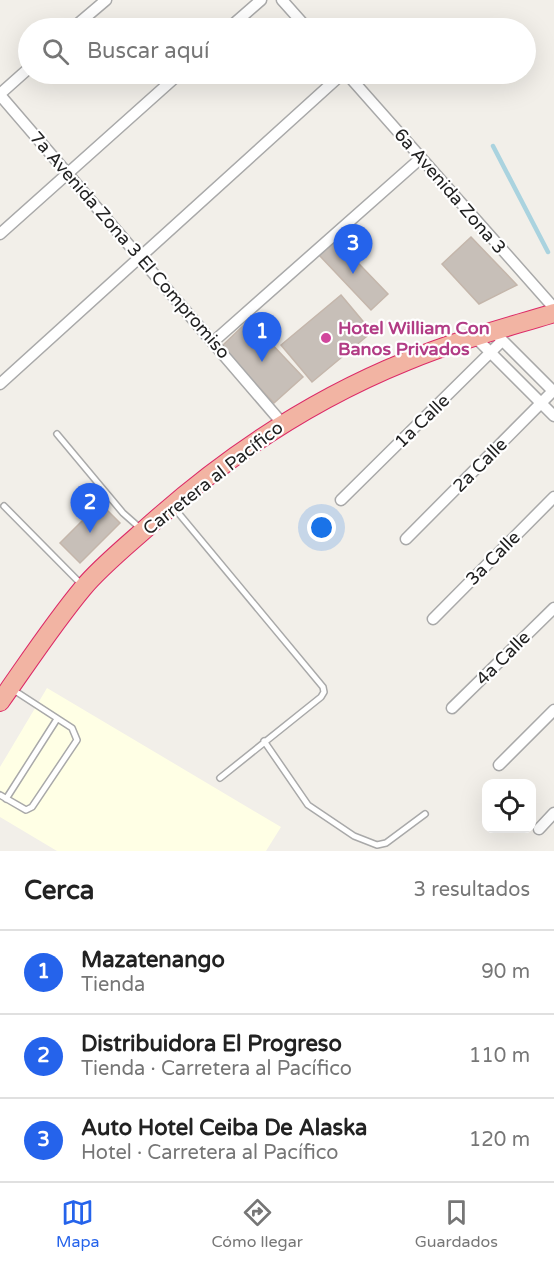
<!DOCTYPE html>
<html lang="es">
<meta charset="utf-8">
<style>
body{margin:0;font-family:"Varela Round",sans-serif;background:#f6f6f6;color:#222}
.controls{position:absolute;right:18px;bottom:18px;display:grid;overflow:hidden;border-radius:12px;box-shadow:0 6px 24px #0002}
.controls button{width:54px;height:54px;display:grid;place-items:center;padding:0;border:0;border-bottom:2px solid #e0e0e0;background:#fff;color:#222;font:30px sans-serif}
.you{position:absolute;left:322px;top:528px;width:21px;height:21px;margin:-15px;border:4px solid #fff;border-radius:50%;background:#1a73e8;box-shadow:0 0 0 9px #1a73e833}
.badge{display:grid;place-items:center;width:39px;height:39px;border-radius:50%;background:#2563eb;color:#fff;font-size:20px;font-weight:700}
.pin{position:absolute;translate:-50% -50px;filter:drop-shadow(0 2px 3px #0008)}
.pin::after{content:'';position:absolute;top:32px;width:21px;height:18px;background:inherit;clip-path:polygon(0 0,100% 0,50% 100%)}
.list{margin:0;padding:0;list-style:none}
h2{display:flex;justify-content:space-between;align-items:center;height:78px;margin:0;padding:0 24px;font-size:26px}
h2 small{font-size:20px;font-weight:400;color:#767676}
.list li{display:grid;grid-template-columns:39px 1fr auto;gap:18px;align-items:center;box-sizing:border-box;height:84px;padding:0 24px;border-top:2px solid #e0e0e0}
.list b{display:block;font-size:22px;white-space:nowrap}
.list p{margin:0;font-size:20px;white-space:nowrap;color:#767676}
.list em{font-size:20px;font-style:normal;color:#767676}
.icon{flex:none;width:33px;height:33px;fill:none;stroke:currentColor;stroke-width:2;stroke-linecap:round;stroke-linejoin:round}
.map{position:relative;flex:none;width:554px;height:851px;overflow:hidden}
.search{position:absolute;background:#fff;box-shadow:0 6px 24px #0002;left:18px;right:18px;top:18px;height:66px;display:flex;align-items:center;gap:15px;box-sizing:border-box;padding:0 21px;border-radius:33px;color:#767676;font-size:22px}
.sheet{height:330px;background:#fff}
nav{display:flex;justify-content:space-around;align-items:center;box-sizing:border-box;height:84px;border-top:2px solid #e0e0e0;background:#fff;font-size:16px;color:#767676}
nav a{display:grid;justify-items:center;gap:3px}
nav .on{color:#2563eb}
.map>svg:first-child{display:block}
.education{fill:#ffffe5}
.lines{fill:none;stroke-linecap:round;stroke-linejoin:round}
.stream{stroke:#aad3df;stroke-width:4.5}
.building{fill:#c7bfb8;stroke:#c4b6ab;stroke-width:1.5}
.service-casing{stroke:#a9a9a9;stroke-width:8}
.minor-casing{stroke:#a9a9a9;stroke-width:13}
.trunk-casing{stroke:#dc2a67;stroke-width:20}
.service{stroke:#fff;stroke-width:5}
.minor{stroke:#fff;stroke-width:10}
.trunk{stroke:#f2b4a3;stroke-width:18}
.hotel-dot{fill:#d1479c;stroke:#fff;stroke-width:2}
.labels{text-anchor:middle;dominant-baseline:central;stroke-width:4.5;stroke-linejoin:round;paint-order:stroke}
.street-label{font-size:18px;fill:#222;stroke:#fff}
.hotel-label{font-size:18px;font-weight:bold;fill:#b23c85;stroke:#fff;text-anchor:start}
</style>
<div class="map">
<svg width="554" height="851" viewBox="0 0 554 851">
<rect width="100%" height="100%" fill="#f2efe9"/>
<path class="education" d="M47 688 281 827 266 851H57L0 817V767Z"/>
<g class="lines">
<path class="stream" d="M493 146 548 252"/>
</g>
<path class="building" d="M471 237 517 285 479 304 442 264Z
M335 239 388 294 371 310 319 255Z
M341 295 372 332 312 382 281 345Z
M249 320 303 377 274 403 221 347Z
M100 503 120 523 80 563 60 543Z"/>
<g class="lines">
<g class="service-casing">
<path id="service" d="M57 434 123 513 140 528
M4 506 83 586
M175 509 323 687 324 692 321 697 220 778
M264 741 308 805 354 836 377 845 386 843 425 814
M0 795 26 810 32 807 77 740 72 728 12 689
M6 799 57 719"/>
</g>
<g class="minor-casing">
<path id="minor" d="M282 0 307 28
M73 28 106 0
M229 28 261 0
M347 74 554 308
M0 94 28 69
M0 95 282 423
M0 234 179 74
M475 337 554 416
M499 337 554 392
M213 342 421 158
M0 384 342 74
M341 500 502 341
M406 539 553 391
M433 619 554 497
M452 708 554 608
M499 765 554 710
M539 829 554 813"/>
</g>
<g class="trunk-casing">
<path id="trunk" d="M0 702C27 664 53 624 83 588 100 567 131 542 152 523 228 455 313 399 407 361 455 341 505 328 554 313"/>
</g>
<use href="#service" class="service"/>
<use href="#minor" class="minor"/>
<use href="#trunk" class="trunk"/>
</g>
<circle class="hotel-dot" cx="326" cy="338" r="6"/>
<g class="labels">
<g class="street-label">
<text transform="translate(450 191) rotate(49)">6a Avenida Zona 3</text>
<text transform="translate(130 245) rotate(49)">7a Avenida Zona 3 El Compromiso</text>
<text transform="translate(422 421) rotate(-44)">1a Calle</text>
<text transform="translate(480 465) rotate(-45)">2a Calle</text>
<text transform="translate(213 478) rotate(-38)">Carretera al Pacífico</text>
<text transform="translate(493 558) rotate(-45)">3a Calle</text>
<text transform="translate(503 658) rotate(-45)">4a Calle</text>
</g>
<g class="hotel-label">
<text x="338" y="328">Hotel William Con<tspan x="338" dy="21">Banos Privados</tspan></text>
</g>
</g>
</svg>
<div class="controls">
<button><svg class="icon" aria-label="locate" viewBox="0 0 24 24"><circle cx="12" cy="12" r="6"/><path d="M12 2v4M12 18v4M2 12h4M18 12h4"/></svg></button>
</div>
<div class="you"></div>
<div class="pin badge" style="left:262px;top:362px">1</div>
<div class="pin badge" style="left:90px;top:533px">2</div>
<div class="pin badge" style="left:353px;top:274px">3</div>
<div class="search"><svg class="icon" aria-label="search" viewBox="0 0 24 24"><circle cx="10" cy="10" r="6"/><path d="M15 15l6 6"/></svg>Buscar aquí</div>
</div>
<section class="sheet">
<h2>Cerca<small>3 resultados</small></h2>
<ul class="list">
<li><span class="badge">1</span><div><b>Mazatenango</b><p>Tienda</p></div><em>90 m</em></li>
<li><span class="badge">2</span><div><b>Distribuidora El Progreso</b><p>Tienda · Carretera al Pacífico</p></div><em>110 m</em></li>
<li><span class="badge">3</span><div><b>Auto Hotel Ceiba De Alaska</b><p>Hotel · Carretera al Pacífico</p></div><em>120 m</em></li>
</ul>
</section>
<nav>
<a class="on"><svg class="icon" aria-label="map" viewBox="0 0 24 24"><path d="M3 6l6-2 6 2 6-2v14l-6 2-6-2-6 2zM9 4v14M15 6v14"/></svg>Mapa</a>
<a><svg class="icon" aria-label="directions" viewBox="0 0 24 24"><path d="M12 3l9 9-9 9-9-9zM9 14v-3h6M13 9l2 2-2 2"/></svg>Cómo llegar</a>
<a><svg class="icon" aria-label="saved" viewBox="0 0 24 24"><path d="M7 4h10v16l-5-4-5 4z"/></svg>Guardados</a>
</nav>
